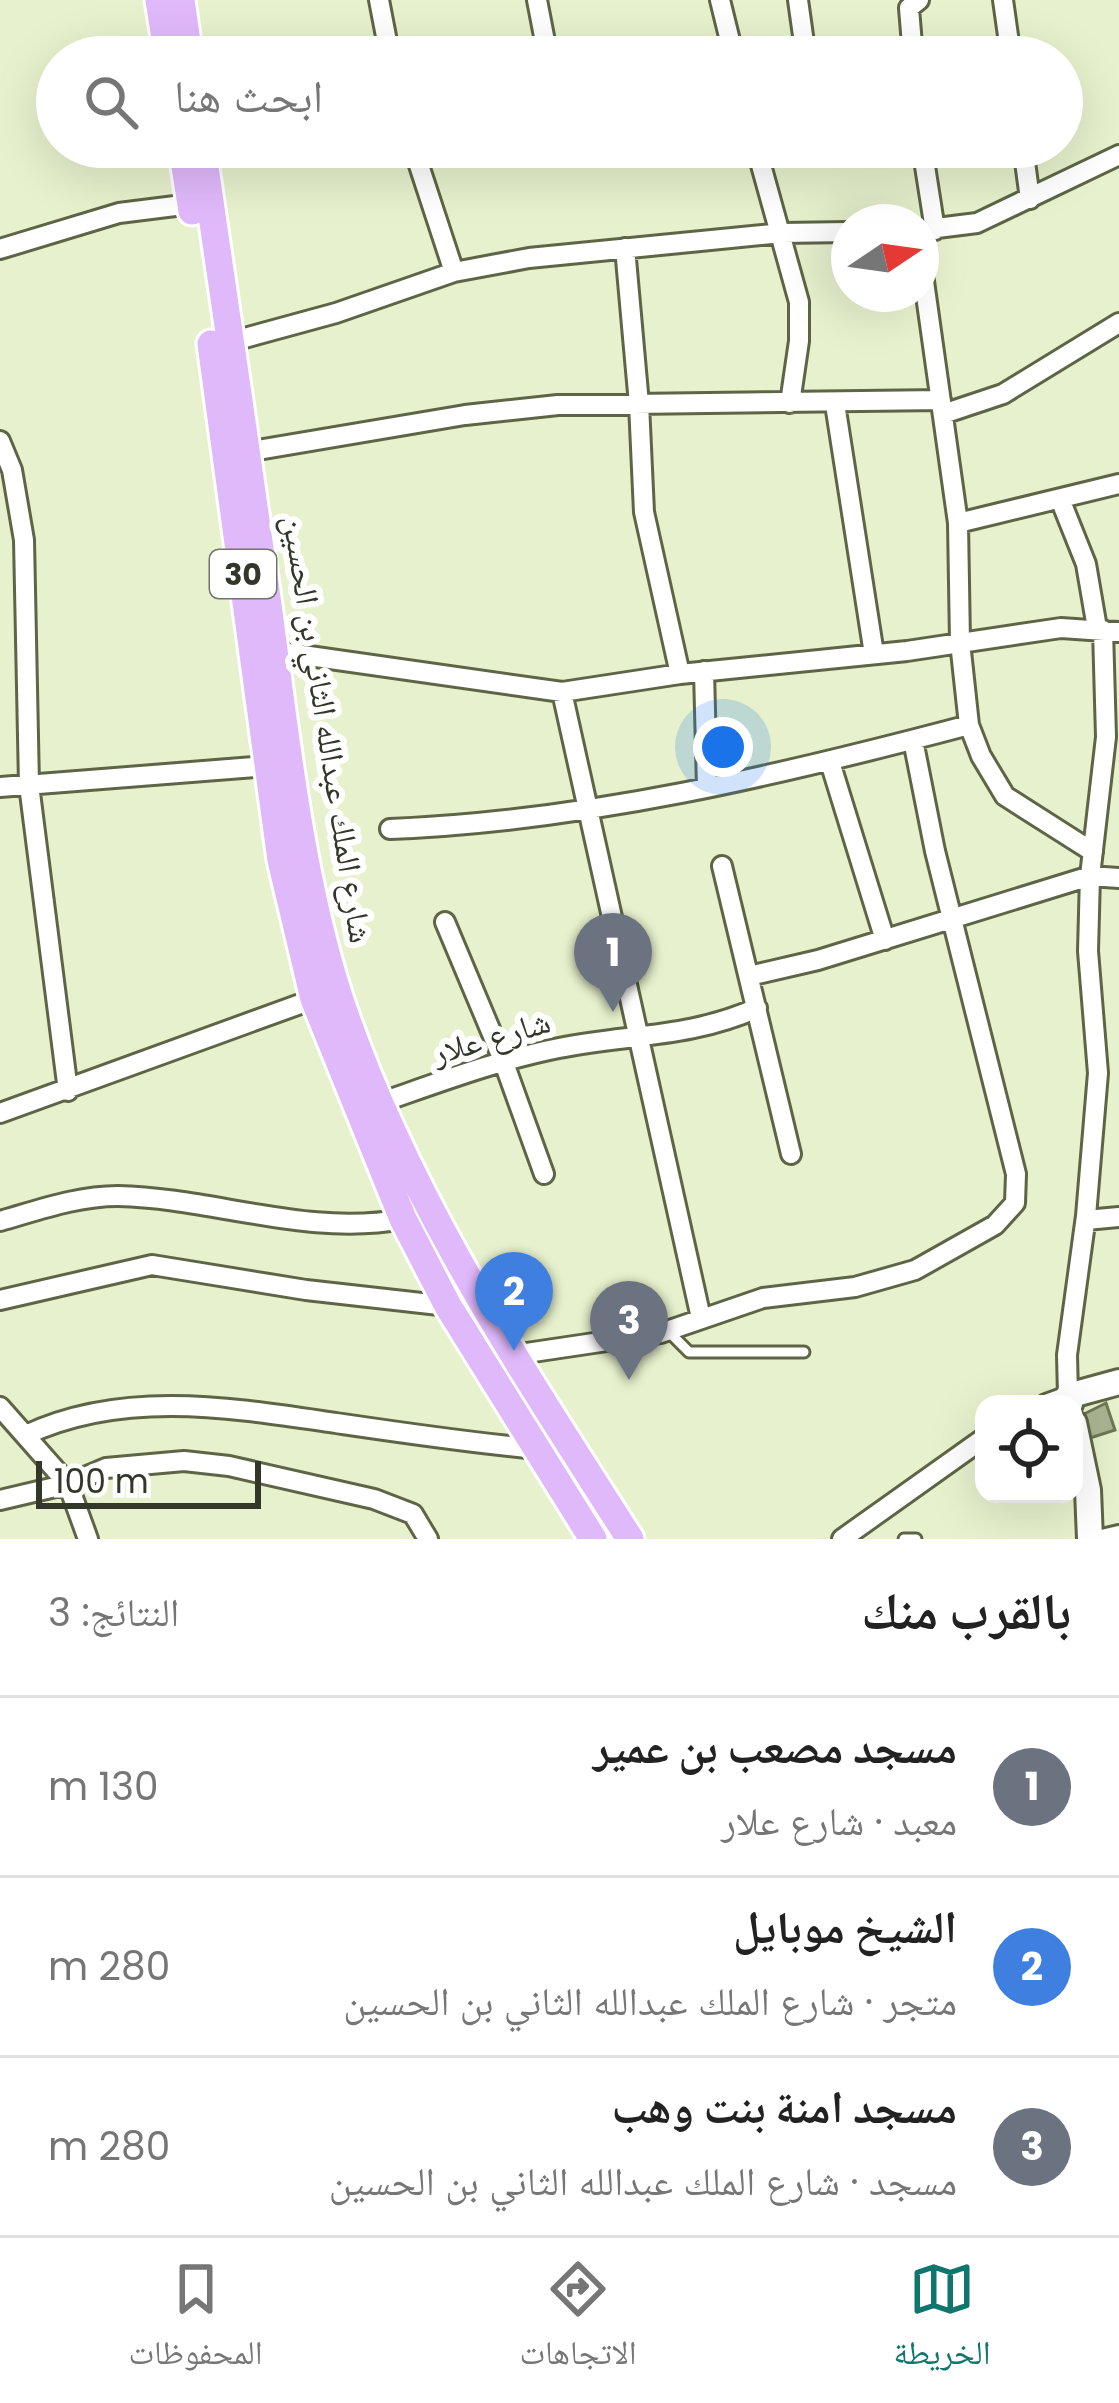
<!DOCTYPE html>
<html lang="ar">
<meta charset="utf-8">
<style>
body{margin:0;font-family:Poppins,"Noto Naskh Arabic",sans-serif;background:#f2f2f2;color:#222;direction:rtl}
.controls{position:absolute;right:36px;bottom:36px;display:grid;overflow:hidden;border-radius:24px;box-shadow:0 12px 48px #0002}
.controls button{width:108px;height:108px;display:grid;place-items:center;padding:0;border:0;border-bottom:3px solid #e0e0e0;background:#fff;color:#222;font:60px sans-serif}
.compass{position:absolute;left:831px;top:204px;width:108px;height:108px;border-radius:50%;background:#fff;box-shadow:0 12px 48px #0002;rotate:77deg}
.scale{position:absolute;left:36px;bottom:30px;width:225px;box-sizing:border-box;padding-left:12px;border:6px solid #333729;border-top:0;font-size:33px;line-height:42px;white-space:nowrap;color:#333729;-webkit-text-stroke:9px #fff;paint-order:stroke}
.you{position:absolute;left:723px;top:747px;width:42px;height:42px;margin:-30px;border:9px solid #fff;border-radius:50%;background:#1a73e8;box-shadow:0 0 0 18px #1a73e833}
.badge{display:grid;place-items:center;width:78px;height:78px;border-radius:50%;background:#0f766e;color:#fff;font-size:39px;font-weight:700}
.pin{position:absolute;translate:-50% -99px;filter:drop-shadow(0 3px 6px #0008)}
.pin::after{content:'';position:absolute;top:63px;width:42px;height:36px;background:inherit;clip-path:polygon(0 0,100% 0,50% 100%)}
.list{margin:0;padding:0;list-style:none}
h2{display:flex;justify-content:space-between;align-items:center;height:156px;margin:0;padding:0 48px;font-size:51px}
h2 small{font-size:39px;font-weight:400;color:#767676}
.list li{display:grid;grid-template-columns:78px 1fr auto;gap:36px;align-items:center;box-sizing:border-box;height:180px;padding:0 48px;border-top:3px solid #e0e0e0}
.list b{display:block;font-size:45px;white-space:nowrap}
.list p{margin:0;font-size:39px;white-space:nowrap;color:#767676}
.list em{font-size:39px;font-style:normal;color:#767676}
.icon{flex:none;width:66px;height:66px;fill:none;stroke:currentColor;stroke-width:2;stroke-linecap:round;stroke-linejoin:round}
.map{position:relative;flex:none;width:1119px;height:1539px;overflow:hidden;direction:ltr}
.search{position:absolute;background:#fff;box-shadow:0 12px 48px #0002;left:36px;right:36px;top:36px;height:132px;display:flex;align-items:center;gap:30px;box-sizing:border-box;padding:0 42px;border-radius:66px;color:#767676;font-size:45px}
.sheet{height:696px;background:#fff}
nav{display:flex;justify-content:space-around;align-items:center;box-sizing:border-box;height:168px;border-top:3px solid #e0e0e0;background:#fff;font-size:33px;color:#767676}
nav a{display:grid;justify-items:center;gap:6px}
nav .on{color:#0f766e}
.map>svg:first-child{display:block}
.building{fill:#aab391;stroke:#6e7757;stroke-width:3}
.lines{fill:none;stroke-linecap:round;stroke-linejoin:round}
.lane-casing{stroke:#5d6546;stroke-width:15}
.street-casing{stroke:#5d6546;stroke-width:24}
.secondary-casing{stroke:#5d6546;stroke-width:30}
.primary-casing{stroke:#fff;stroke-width:33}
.lane{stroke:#fff;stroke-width:9}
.street{stroke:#fff;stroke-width:18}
.secondary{stroke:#fff;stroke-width:24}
.primary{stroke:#e0b9fb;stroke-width:27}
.labels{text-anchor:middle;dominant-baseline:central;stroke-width:12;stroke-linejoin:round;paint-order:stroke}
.shield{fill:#fff;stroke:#707369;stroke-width:3}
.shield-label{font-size:30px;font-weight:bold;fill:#333729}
.street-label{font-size:33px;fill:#333729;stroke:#fff}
</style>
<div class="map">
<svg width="1119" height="1539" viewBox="0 0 1119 1539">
<rect width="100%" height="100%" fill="#e7f1cd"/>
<path class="building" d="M1106 1403 1115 1430 1087 1439 1084 1414Z"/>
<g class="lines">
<g class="lane-casing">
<path id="lane" d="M668 1331 689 1352H804
M904 1539H916"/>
</g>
<g class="street-casing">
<path id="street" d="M379 0 390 57
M537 0 548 57
M720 0 734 57
M798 0 806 57
M1003 0 1011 57
M913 57 909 8 919 0
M413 147 454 272
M756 147 799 302V341L790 403
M922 147 935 230
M1023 147 1030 199
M921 230 977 223 1119 155
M625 248 639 404 644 512 680 674
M0 249 119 213 191 204
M921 260 958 523 960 642 969 725 981 756 1005 796 1093 852
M230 342 336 313 454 272 529 258 782 233 849 232
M835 404 874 654
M943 414 1003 394 1119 323
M0 441 12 470 24 540 29 785 68 1091
M246 452 465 415 558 405 941 400
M1060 499 1086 564 1097 628
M958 523 1119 484
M274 651 562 692 680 674 907 651 1061 628 1119 632
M704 671 707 788
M562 692 701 1318
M830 762 885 940
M0 787 267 766
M390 829C587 821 780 775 969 725
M722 866 791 1154
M445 922 503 1060 544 1174
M749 976 818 960 1090 876 1119 878
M382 1102C440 1082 498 1060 559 1048 629 1034 690 1038 757 1008
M0 1113 314 999
M1086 1220 1119 1217
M0 1221C39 1210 77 1196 118 1196 213 1198 308 1237 403 1219
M0 1300 152 1265 306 1290 448 1306
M513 1355 661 1333 763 1298 855 1287 915 1270 995 1225 1015 1203 1016 1174 935 851 913 740
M1046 1404 1068 1396 1067 1355 1086 1216 1098 1073 1088 951 1090 876 1106 737 1103 630
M0 1407 68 1484 88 1539
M26 1435C124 1389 233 1408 336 1423 404 1433 471 1443 539 1449
M0 1500 68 1484 106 1468 184 1461 229 1466 374 1499 413 1514 428 1539
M842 1539 984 1438
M1102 1539 1119 1535"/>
</g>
<g class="secondary-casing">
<path id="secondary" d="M1070 1404 1068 1396 1119 1382
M1074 1423 1088 1490 1090 1539"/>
</g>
<g class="primary-casing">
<path id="primary" d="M159 0 168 57
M181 0 189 57
M182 147 192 211
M202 147C224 300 247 452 268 605 285 731 300 877 339 997 404 1194 520 1366 630 1539
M211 344 281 860 314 999 403 1219 448 1306 593 1539"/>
</g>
<use href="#lane" class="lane"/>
<use href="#street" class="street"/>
<use href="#secondary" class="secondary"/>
<use href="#primary" class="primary"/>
</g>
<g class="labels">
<rect class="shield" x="210" y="550" width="66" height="48" rx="9"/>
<g class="shield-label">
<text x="243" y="574">30</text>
</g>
<g class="street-label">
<text transform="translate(328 729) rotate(81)">شارع الملك عبدالله الثاني بن الحسين</text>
<text transform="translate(491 1037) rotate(-16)">شارع علار</text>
</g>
</g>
</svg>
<div class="controls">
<button><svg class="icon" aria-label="locate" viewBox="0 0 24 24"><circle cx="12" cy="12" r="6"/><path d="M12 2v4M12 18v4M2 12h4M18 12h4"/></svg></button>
</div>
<svg class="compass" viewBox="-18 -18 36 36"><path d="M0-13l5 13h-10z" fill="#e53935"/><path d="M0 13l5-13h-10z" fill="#767676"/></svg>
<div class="scale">100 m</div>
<div class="you"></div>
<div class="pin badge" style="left:613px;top:1012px;background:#6b7280">1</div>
<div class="pin badge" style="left:514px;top:1351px;background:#3f7fe0">2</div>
<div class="pin badge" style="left:629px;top:1380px;background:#6b7280">3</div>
<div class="search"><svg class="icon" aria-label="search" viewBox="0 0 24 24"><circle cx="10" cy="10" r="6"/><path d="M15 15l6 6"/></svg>ابحث هنا</div>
</div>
<section class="sheet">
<h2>بالقرب منك<small>النتائج: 3</small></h2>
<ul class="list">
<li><span class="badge" style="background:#6b7280">1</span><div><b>مسجد مصعب بن عمير</b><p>معبد · شارع علار</p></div><em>130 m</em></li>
<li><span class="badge" style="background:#3f7fe0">2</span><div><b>الشيخ موبايل</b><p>متجر · شارع الملك عبدالله الثاني بن الحسين</p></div><em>280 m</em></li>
<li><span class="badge" style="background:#6b7280">3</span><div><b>مسجد امنة بنت وهب</b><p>مسجد · شارع الملك عبدالله الثاني بن الحسين</p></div><em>280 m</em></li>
</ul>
</section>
<nav>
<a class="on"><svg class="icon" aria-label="map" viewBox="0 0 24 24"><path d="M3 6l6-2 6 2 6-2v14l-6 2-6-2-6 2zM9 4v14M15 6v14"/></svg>الخريطة</a>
<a><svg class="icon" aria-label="directions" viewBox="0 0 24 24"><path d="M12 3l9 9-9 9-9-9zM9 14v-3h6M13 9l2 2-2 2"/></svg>الاتجاهات</a>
<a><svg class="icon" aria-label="saved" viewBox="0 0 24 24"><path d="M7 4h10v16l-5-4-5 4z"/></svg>المحفوظات</a>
</nav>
